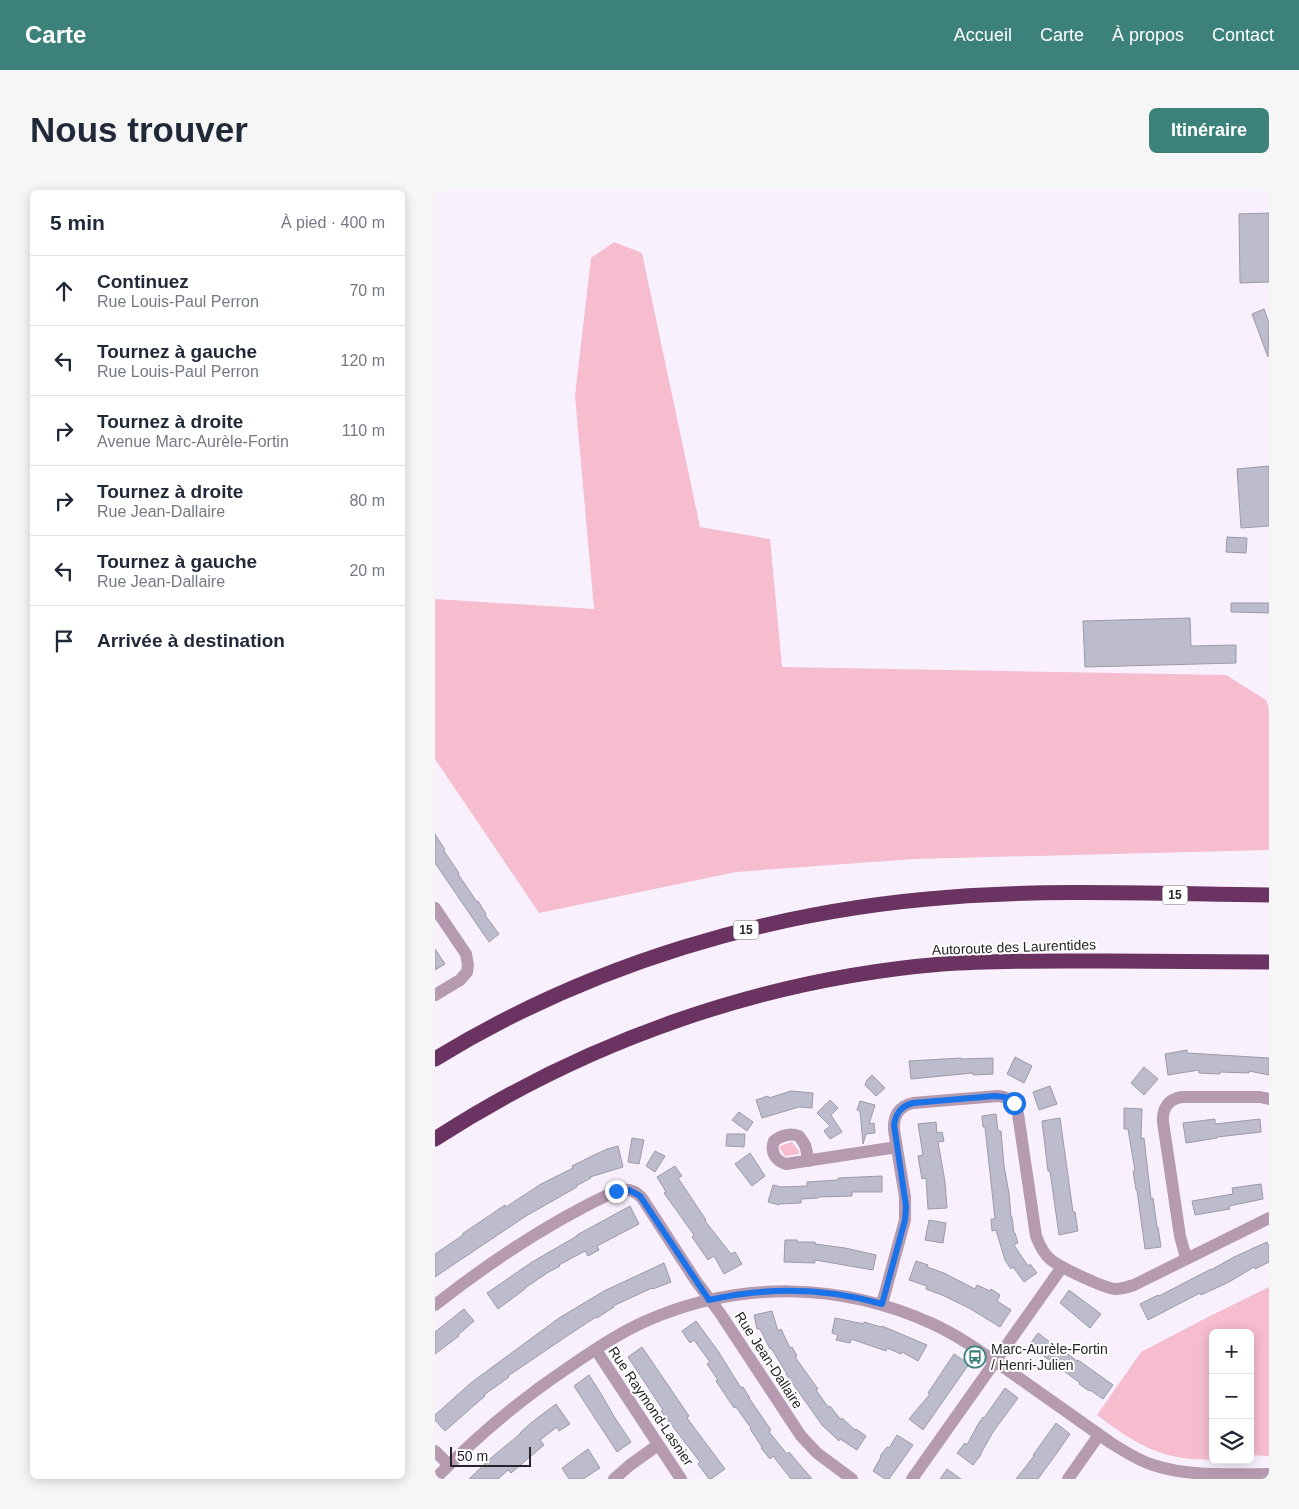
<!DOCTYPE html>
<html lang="fr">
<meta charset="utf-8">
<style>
body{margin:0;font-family:Arial,sans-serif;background:#f6f6f7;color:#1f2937}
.controls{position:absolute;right:15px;bottom:15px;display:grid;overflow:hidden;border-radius:8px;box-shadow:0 2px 12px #0003}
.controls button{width:45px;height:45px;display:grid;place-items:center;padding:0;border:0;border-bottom:1px solid #e0e1e3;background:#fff;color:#1f2937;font:25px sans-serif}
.scale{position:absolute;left:15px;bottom:12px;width:81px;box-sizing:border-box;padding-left:5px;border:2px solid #28252a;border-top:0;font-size:14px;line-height:18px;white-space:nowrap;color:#28252a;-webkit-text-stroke:4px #fff;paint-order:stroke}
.stop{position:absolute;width:15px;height:15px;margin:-11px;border:4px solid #1a73e8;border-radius:50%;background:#fff}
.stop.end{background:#1a73e8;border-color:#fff;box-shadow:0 1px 5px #0008}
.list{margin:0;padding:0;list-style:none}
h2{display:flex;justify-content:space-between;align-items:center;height:65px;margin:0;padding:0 20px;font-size:21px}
h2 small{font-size:16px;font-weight:400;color:#747a83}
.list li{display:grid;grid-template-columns:32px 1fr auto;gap:15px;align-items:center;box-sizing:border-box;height:70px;padding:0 20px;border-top:1px solid #e0e1e3}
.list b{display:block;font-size:19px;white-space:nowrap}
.list p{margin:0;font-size:16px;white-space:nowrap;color:#747a83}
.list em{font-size:16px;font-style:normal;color:#747a83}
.icon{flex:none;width:28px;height:28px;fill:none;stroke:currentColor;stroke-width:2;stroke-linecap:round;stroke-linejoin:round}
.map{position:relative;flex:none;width:834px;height:1289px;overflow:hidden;border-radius:8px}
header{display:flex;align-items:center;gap:30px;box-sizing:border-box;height:70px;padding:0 25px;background:#3c827a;color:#fff}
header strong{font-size:24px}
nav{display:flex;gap:28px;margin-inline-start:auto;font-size:18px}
.intro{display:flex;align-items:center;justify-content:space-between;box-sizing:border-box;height:120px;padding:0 30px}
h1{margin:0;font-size:35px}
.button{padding:12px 22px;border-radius:8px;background:#3c827a;color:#fff;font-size:18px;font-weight:700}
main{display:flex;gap:30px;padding:0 30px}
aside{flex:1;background:#fff;border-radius:8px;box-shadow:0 2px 12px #0003}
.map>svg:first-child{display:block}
.green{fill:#f5bdce}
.building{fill:#bcbccc;stroke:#9a9aa9}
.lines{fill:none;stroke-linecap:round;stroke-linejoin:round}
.street{stroke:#b69ab0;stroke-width:12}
.highway{stroke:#6b3361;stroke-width:15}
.route{stroke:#1a73e8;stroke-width:6}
.labels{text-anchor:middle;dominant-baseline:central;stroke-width:4;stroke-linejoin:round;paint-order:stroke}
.shield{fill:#fff;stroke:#68666a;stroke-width:1}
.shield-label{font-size:12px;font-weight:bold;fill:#28252a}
.street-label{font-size:14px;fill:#28252a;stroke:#fff}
.poi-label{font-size:14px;fill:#28252a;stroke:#fff;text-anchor:start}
</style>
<header>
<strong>Carte</strong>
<nav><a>Accueil</a><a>Carte</a><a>À propos</a><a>Contact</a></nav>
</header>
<div class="intro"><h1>Nous trouver</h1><a class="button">Itinéraire</a></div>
<main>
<aside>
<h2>5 min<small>À pied · 400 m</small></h2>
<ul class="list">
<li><svg class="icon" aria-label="ahead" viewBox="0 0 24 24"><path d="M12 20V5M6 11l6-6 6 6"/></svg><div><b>Continuez</b><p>Rue Louis-Paul Perron</p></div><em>70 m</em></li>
<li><svg class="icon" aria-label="left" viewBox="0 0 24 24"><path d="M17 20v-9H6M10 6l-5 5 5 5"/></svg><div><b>Tournez à gauche</b><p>Rue Louis-Paul Perron</p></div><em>120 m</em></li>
<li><svg class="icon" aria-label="right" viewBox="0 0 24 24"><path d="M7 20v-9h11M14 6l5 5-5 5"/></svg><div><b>Tournez à droite</b><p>Avenue Marc-Aurèle-Fortin</p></div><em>110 m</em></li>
<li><svg class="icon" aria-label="right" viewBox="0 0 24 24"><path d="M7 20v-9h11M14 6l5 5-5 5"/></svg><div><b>Tournez à droite</b><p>Rue Jean-Dallaire</p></div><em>80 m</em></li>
<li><svg class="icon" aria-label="left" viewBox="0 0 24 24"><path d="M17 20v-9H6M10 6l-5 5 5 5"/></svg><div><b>Tournez à gauche</b><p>Rue Jean-Dallaire</p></div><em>20 m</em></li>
<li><svg class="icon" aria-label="arrive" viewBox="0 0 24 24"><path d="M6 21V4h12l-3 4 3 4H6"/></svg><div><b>Arrivée à destination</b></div></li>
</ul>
</aside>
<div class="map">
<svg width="834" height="1289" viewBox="0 0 834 1289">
<rect width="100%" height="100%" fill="#f8f1fd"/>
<path class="green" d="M179 52 207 63 265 337 335 349 347 477 791 485 831 510 834 519V660L479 669 301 682 104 723 0 569V409L159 419 140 206 156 68Z
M357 952 364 961V964L350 966 345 959V956Z
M834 1097V1266L815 1265V1143H778V1270C766 1269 754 1270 742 1267 711 1261 687 1244 662 1225L706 1162 773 1127Z"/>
<path class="building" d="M834 23V92L805 93 804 24Z
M829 119 834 133 833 167 817 124Z
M834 276V336L806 338 802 279Z
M792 347 812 348 811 363 791 362Z
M796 413H834V423L796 422Z
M755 428 756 456 801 455V473L650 477 648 431Z
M0 644 10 660 9 661 24 683 23 684 42 712 43 711 51 724 50 725 64 744 54 752 0 673Z
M0 759 10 774 0 780Z
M752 860V863L834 868V885L814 881V883L785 882V884L764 883V880L733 885 730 864Z
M580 867 597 876 589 893 572 884Z
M526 868V869L558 868V884L538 885V883L476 889 474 871Z
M709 877 723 889 709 905 696 893Z
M437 885 450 898 441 906 430 895 432 890Z
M615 896 622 914 604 920 598 902Z
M356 901 378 903 377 918 364 917 327 928 321 910 333 906 334 908Z
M395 910 403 918 396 925 407 942 395 949 389 941 395 936 382 923Z
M425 911 440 915 434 934 439 933 440 943 431 944 428 954 425 921 422 920Z
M689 918 707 919 706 949 709 948 716 1009 718 1008 722 1037H723L726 1057 710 1059 702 1000H701L698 981H700L693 939H689Z
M304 922 318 932 312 941 297 930Z
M561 924 563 941H566L569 976 574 1003 576 1027H577L579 1043H580L583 1053 579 1055 593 1076 595 1074 602 1083 589 1092 578 1077 576 1079 570 1070 561 1040 557 1041 556 1029H560L550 937H548L547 926Z
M625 928 638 1022H640L643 1041 624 1045 615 981H613L607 931Z
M780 929V934L825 929 826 942 782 947V948L751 953 748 933Z
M501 932 502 943 507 942 509 951 503 952 510 992 512 1018 493 1019 491 988 487 989 483 966 488 965 483 934Z
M292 944H310L309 957 291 956Z
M197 948 209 950 204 974 193 972Z
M183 956 188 977 155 987 156 988 141 996 142 997 91 1026 0 1087V1064L28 1045 27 1044 70 1015 71 1017 106 994 138 978 137 976 157 966 172 959Z
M220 961 230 966 220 982 211 976Z
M315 963 330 986 317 996 300 974Z
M240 976 247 986 243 988 271 1030 270 1031 296 1064 300 1062 307 1074 289 1084 279 1066 273 1070 257 1047 259 1045 229 1003 231 1002 222 987Z
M447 986V1002H417V1006L383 1007V1008L366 1009V1013L344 1014V1015L333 1012 338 995 346 997 372 996V992L403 990V988Z
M826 994 828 1009 794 1016 795 1019 760 1025 757 1011 798 1004 797 998Z
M195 1016 204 1034 162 1056 164 1060 153 1066 150 1061 124 1075 125 1076 112 1083 90 1098V1099L63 1119 52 1103 97 1072 142 1046V1045Z
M494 1030 511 1033 508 1053 490 1050Z
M350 1050H362V1052H380V1054L410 1058 441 1065 438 1080 380 1070V1073L349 1072Z
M832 1052 834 1057V1072L820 1079 819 1077 794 1092 766 1105 765 1103 713 1130 705 1114 723 1105 724 1106 776 1079V1080L799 1067Z
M481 1071 493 1075 492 1077 509 1083 540 1099 542 1095 555 1101 556 1099 565 1105 562 1111 576 1120 565 1137 534 1118 507 1105 491 1099 492 1096 474 1090Z
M229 1073 236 1092 218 1099 217 1098 178 1116 179 1117 162 1128 161 1127 135 1144 73 1186 74 1187 49 1205 50 1206 10 1241 0 1230V1225L37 1192 124 1128 169 1101Z
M634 1100 666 1124 655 1138 625 1113Z
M29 1119 39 1131 23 1145 24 1146 0 1164V1142Z
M337 1121 343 1141 346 1139 355 1158 357 1157 362 1166 360 1167 383 1199 381 1200 393 1217 395 1216 406 1230 407 1228 420 1240 421 1239 431 1246 422 1260 405 1249 404 1251 387 1235 351 1184H352L336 1158 335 1159 325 1139H322L319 1125Z
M400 1128 429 1134V1132L446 1137 447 1136 492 1155 483 1171 467 1162 466 1164 452 1158 451 1161 416 1149 415 1153 401 1150 403 1145 397 1143Z
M261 1131 283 1161 306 1198 308 1197 315 1208H314L336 1240 334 1242 352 1264 354 1262 377 1289H356L338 1266 335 1269 326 1258 327 1257 315 1239 316 1238 301 1217 299 1218 281 1191 283 1190 272 1174 275 1172 259 1150 255 1153 247 1141Z
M603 1143 628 1162 629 1161 642 1171 643 1170 678 1195 668 1209 655 1200 654 1201 644 1194 645 1193 603 1162 601 1164 592 1158Z
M207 1157 254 1226 252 1228 290 1279 276 1289H274L263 1274 265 1272 226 1221 228 1220 193 1167Z
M519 1164 534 1174 488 1240 474 1229 495 1204 493 1203Z
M154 1185 165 1202 180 1228 196 1252 182 1262 139 1196Z
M570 1198 583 1208 558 1242 545 1265H546L538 1275 522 1263 530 1253 532 1255 542 1236 548 1227 549 1228Z
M121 1214 135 1234 124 1241 122 1237 105 1250 109 1255 76 1283 73 1280 63 1289H34L57 1267 85 1244V1243L97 1232Z
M621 1233 635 1244 624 1260 603 1289H581L599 1266 598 1265Z
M462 1245 478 1255 454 1289H450L438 1281 446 1267 445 1266 452 1257 454 1258Z
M153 1259 165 1278 148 1289H134L127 1278Z
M512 1279 526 1289H505Z"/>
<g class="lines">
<path class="street" d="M0 718 31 764 33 775 32 782 25 790 0 805
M374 971 370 955 364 946C356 943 346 945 339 951 335 961 340 971 351 974L462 957
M751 1068 745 1046 728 932C727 919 733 909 747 907H825L834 909
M447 1114 470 1030V1007L459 940C458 926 464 916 478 913L563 906C575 907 580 913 583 924L601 1046C604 1054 608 1063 615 1069 624 1077 669 1098 680 1099 687 1099 693 1097 699 1095L834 1028
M0 1115C56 1071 116 1031 181 1001 191 998 200 1000 207 1008L261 1091 285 1123 366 1246 382 1263 417 1289
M161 1160 246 1289
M0 1261 14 1275
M0 1289C41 1247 86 1209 134 1177 159 1160 184 1143 211 1131 304 1090 406 1092 498 1134 526 1147 549 1164 574 1181 608 1205 642 1229 676 1253 689 1261 702 1270 718 1275 755 1287 795 1284 834 1284
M179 1289 195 1275 223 1255
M477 1289 627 1077
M633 1289 664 1245"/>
<path class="highway" d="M0 869C155 774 336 720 517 707 622 699 729 704 834 705
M0 949C151 851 327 789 507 774 562 770 617 771 672 771 726 771 780 772 834 772"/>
</g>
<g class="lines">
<path class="route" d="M181 1001 194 1000 205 1006 274 1110C331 1097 391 1098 447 1114L470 1030 471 1016 459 935C461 923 466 916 478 913L559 906 570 907 579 913"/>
</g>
<defs>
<g id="bus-ring" transform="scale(1.125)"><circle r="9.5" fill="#fff" stroke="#3c827a" stroke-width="1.5"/><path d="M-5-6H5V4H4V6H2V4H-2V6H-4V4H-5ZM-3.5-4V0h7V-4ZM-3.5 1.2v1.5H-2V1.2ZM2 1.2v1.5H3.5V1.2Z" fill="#3c827a"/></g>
</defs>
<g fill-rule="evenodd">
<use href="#bus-ring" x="540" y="1167"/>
</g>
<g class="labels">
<g class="shield">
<rect x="727.5" y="695.5" width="25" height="19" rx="4"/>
<rect x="298.5" y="730.5" width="25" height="19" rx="4"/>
</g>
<g class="shield-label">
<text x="740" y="705">15</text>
<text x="311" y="740">15</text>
</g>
<g class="street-label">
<text transform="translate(579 757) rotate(-2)">Autoroute des Laurentides</text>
<text transform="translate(334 1170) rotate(57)">Rue Jean-Dallaire</text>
<text transform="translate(216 1216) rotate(56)">Rue Raymond-Lasnier</text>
</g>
<g class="poi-label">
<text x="556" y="1159">Marc-Aurèle-Fortin<tspan x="556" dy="16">/ Henri-Julien</tspan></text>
</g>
</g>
</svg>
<div class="controls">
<button>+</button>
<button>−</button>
<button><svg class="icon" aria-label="layers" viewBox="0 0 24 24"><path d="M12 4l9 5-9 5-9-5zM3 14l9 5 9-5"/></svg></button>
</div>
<div class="scale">50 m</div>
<div class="stop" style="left:579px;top:913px"></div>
<div class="stop end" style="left:181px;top:1001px"></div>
</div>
</main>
